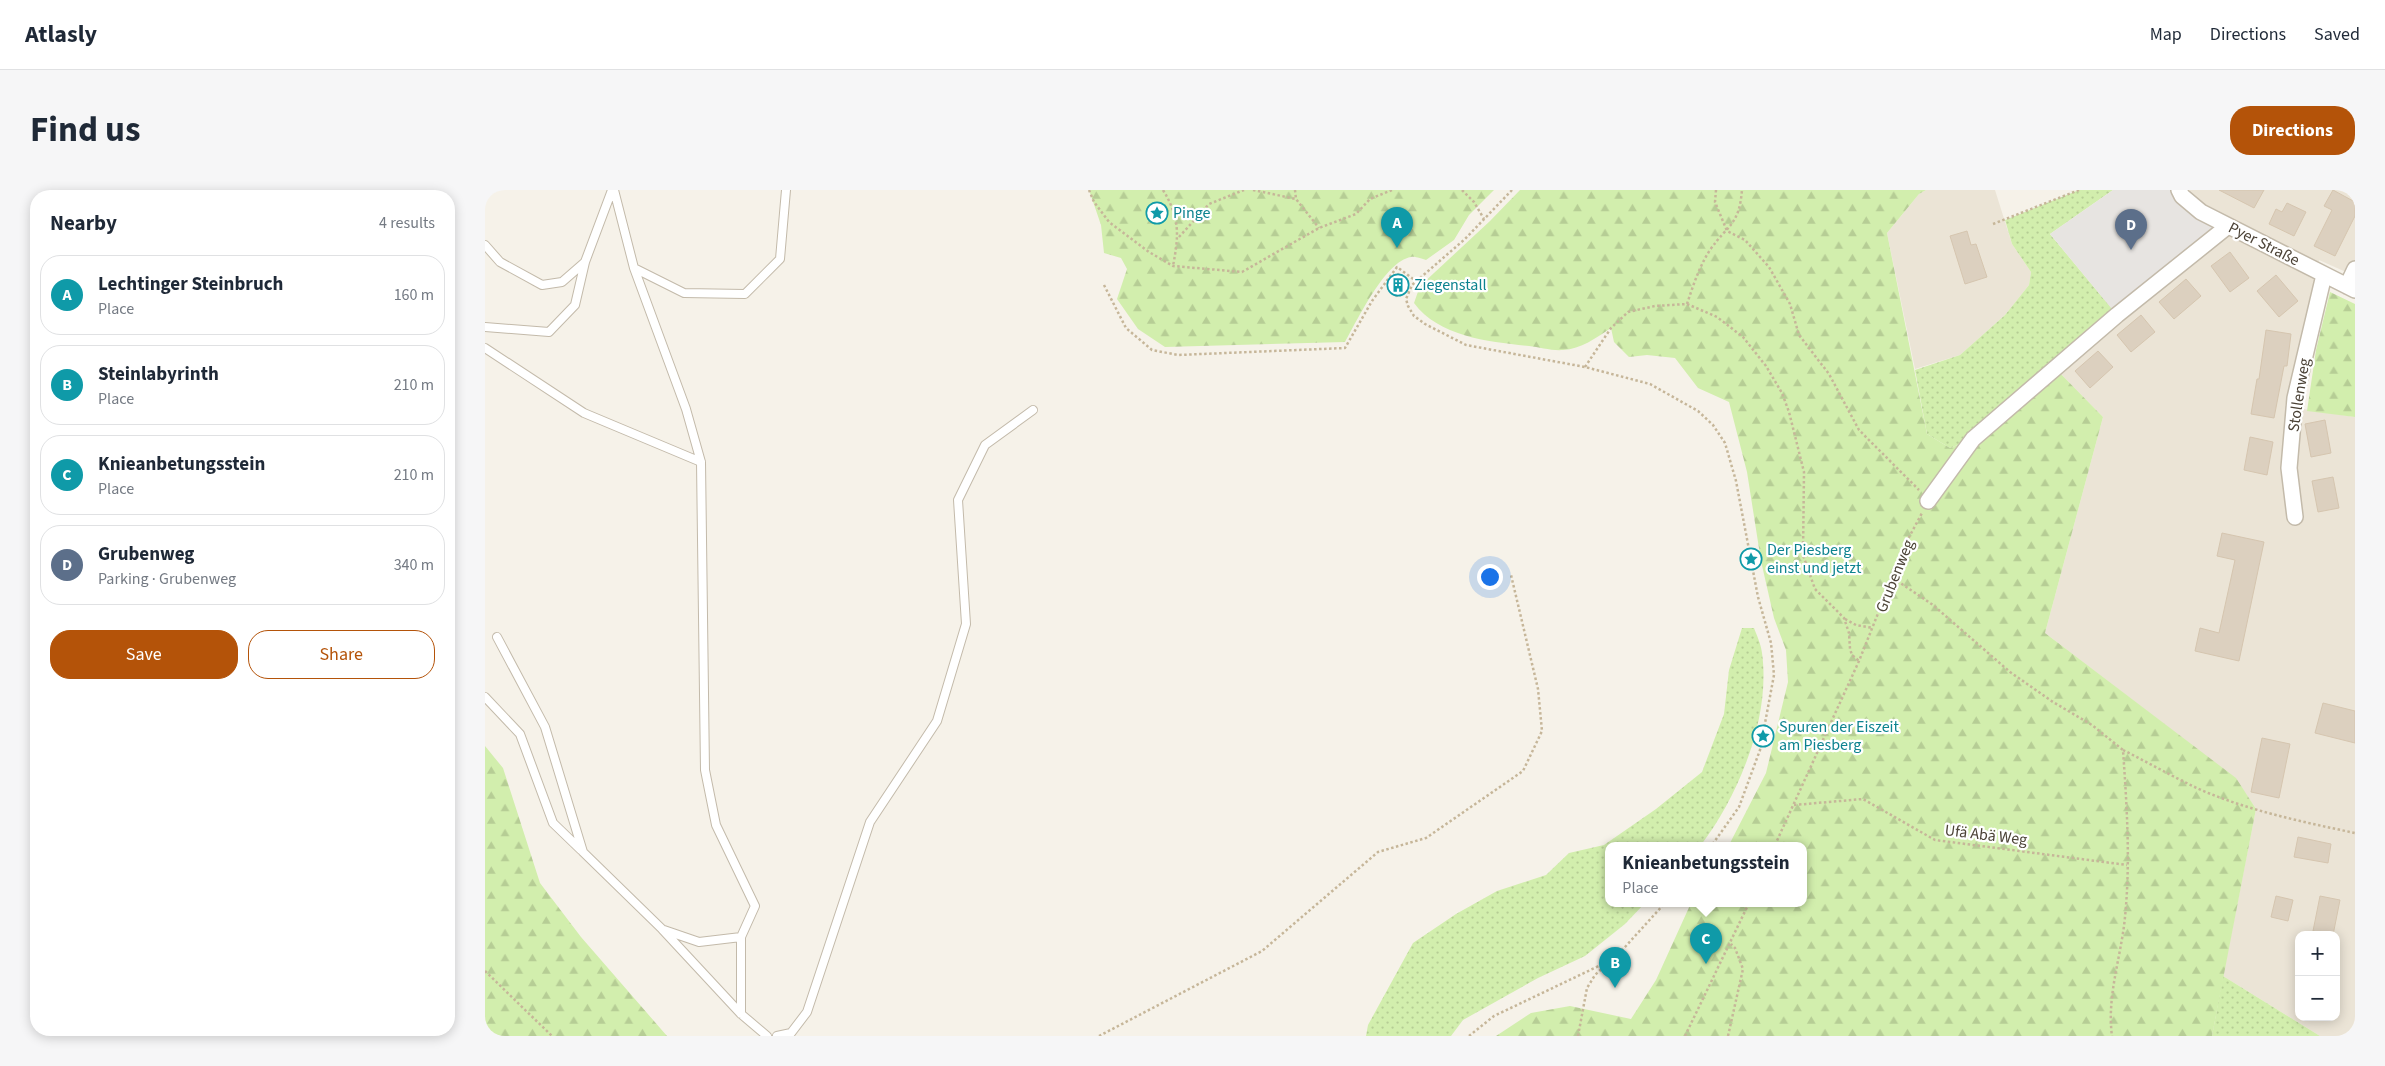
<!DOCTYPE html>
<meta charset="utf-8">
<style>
body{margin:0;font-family:"Source Sans 3",sans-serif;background:#f6f6f7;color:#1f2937}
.controls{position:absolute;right:15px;bottom:15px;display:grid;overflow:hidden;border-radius:10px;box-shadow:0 2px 12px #0003}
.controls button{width:45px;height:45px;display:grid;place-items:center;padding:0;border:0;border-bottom:1px solid #e0e1e3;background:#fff;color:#1f2937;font:25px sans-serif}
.you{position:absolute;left:1004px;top:386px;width:18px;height:18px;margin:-12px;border:4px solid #fff;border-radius:50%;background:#1a73e8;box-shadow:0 0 0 8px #1a73e833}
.badge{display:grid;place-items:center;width:32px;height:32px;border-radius:50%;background:#b45309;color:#fff;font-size:16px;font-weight:700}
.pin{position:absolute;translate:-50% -41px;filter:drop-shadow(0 1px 2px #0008)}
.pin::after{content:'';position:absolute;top:26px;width:18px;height:15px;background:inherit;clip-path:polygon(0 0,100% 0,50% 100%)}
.popup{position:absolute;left:1120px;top:652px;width:202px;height:65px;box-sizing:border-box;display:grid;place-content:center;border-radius:10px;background:#fff;filter:drop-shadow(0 1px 4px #0005);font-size:16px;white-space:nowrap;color:#747a83}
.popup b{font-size:19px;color:#1f2937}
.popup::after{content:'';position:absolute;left:50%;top:100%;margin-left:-10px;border:10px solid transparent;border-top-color:#fff}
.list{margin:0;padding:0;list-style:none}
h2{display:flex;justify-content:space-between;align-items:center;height:65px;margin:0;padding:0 20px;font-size:21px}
h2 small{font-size:16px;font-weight:400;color:#747a83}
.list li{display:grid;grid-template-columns:32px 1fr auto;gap:15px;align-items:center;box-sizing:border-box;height:80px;margin:0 10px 10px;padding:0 10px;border:1px solid #e0e1e3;border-radius:20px}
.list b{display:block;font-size:19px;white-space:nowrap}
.list p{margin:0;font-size:16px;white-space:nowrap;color:#747a83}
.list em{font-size:16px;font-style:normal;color:#747a83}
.actions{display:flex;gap:10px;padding:15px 20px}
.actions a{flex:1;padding:11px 0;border:1px solid #b45309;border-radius:20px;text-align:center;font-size:18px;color:#b45309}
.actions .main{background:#b45309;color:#fff}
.map{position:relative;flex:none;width:1870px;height:846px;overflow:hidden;border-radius:20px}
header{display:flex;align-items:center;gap:30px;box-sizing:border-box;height:70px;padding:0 25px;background:#fff;border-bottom:1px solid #e0e1e3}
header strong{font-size:24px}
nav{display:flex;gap:28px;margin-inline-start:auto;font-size:18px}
.intro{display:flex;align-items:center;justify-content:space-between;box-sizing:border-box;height:120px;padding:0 30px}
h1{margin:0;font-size:35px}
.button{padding:12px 22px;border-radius:20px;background:#b45309;color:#fff;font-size:18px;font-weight:700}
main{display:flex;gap:30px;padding:0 30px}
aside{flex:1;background:#fff;border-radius:20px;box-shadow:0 2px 12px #0003}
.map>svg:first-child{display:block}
.residential{fill:#ebe4d6;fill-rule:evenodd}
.grass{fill:url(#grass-dots)}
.forest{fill:url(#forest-firs)}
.parking{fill:#e7e4e1}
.building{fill:#dcd0bf;stroke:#d5c5af}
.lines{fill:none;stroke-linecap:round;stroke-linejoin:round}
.service-casing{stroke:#c3baaa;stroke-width:10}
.minor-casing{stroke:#c3baaa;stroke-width:18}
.path{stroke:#c6b699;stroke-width:2.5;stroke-dasharray:2.5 2.5;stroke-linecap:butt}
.service{stroke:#fff;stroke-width:8}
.minor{stroke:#fff;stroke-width:15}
.labels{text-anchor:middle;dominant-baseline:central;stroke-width:4.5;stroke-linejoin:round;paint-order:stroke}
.culture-label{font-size:16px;fill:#0d838f;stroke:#fff;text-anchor:start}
.street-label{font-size:16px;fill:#4b4236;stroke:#fff}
</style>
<header>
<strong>Atlasly</strong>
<nav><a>Map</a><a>Directions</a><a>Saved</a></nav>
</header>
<div class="intro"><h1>Find us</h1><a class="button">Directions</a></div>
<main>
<aside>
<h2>Nearby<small>4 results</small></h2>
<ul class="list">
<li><span class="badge" style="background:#0f9aa8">A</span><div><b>Lechtinger Steinbruch</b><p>Place</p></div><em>160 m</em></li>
<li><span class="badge" style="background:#0f9aa8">B</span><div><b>Steinlabyrinth</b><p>Place</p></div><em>210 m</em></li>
<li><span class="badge" style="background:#0f9aa8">C</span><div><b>Knieanbetungsstein</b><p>Place</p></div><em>210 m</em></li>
<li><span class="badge" style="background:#5c6f8a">D</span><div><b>Grubenweg</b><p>Parking · Grubenweg</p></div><em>340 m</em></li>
</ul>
<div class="actions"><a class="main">Save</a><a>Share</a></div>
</aside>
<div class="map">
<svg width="1870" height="846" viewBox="0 0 1870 846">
<defs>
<pattern id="grass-dots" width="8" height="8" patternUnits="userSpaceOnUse" patternTransform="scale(1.25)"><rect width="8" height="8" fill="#d2eead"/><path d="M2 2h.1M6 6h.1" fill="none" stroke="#b6cd95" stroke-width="1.8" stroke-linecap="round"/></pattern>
<pattern id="forest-firs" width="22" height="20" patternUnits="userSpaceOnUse" patternTransform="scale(1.25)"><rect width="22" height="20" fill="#d2eead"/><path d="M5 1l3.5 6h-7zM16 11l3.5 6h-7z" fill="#b6cd95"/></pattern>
</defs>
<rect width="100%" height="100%" fill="#f6f2e9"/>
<path class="residential" d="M1441 0H1510L1527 54 1546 82 1544 95 1520 125 1475 165 1430 179 1402 43 1434 4Z
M1694 0H1870V86L1834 70 1800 216 1870 227V846H1835L1738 786 1771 619 1750 588 1560 443 1618 227 1570 178ZM1814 745H1851V827H1814Z"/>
<path class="grass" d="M1594 0H1628L1565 44 1632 125 1488 249 1465 258 1442 244 1430 180 1475 165 1520 125 1544 95 1546 82 1527 54 1520 30Z
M1257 438H1269C1272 446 1276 454 1277 463 1286 527 1254 605 1216 655H1124V713H1160L1140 734 1100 766 1053 788 978 830 966 846H881L883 835 928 753 971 724 1012 701 1061 685 1084 663 1119 655 1171 619 1217 582 1239 524 1244 480Z
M1738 786 1835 846H1727Z"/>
<path class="forest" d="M604 0H1009L984 25 969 50 941 70C937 69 930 66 926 67 900 71 872 131 860 152L680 157 653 139 632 109 642 79 636 68 619 63 616 35Z
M1035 0H1441L1434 4 1402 43 1442 244 1465 258 1488 249 1570 178 1618 227 1560 443 1751 588 1771 619 1727 846H1011L1046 823 1085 816 1146 829 1171 790 1206 713H1318V655H1244L1281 583 1303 492 1301 460 1289 428 1276 371 1262 282 1244 212 1213 198 1190 168 1162 165 1144 167 1129 152 1126 138C1111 148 1096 159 1078 160 1067 161 1054 157 1044 156 1005 152 954 147 929 113L935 96 1005 31Z
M1845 102 1870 114V227L1822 221 1831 160Z
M0 556 18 578 55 693 96 747 182 846H0Z"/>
<path class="parking" d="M1628 0H1694L1743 36 1632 125 1565 44Z"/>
<path class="building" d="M1734 0H1779L1769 18Z
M1848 0 1870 12V26L1850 66 1829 56 1847 20 1839 16Z
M1802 13 1821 22 1809 46 1784 34 1791 19 1797 22Z
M1482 41 1486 55 1491 54 1502 87 1480 94 1465 46Z
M1745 62 1764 88 1745 102 1726 76Z
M913 83 924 91 912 107 902 99Z
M1791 85 1813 111 1794 127 1772 101Z
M1701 89 1716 106 1689 129 1674 112Z
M1656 125 1670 142 1646 162 1632 145Z
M1781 140 1806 144 1802 176H1799L1789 228 1766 224 1772 189H1774Z
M1613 161 1628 177 1605 198 1590 181Z
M1840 230 1846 263 1826 267 1820 234Z
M1765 247 1788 252 1782 285 1759 280Z
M1848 287 1854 318 1833 322 1827 291Z
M1737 343 1779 352 1754 471 1710 461 1715 438 1734 443 1750 370 1732 366Z
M1838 513 1870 521V553L1830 543Z
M1777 548 1805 554 1794 608 1766 602Z
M1813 647 1846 654 1843 673 1809 667Z
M1791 706 1808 710 1803 731 1786 727Z
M1835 706 1855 710 1848 745 1828 741Z"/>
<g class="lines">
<g class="service-casing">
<path id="service" d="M129 0 149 78
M0 55 15 72 57 95 77 92 100 72
M0 137 64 142 90 115 100 72 127 0
M0 158 99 223 216 272
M12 447 60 537 98 662 177 739 256 824 282 846
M0 507 35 544 68 633 96 660
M179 740 214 752 256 747
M256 824V747L270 716 231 635 220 580 216 272 201 219 149 78 199 103 260 104 295 69 301 0
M292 846 306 843 322 822 385 632 452 531 481 434 473 310 500 255 548 220"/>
</g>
<g class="minor-casing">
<path id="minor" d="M1694 0 1697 6 1716 22 1870 100
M1862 96 1870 79
M1443 311 1488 249 1632 125 1743 36
M1810 327 1804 278 1810 208 1839 85"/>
</g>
<path class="path" d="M604 0 609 12 624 32 664 62 688 76 757 82 834 38 871 24 885 9 907 0
M678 0C695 28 694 45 688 76
M768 0 811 9
M810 0 811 9 834 38
M977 0 989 12 999 29
M1027 0 980 49 927 95 921 109 923 116 929 126 940 134 981 155 1100 177 1165 194 1213 221 1228 235 1240 253 1251 291 1273 407 1286 453 1289 485 1275 560 1254 617 1227 655
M1231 0 1230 12 1242 41 1260 50 1284 77 1305 114 1314 145 1344 184 1374 240 1434 300
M1508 34 1594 0
M694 47 724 14 759 0
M619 95 641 138 667 160 693 165 860 158 887 111 912 77 931 91
M1202 114C1208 96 1214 77 1225 60 1243 34 1254 36 1257 0
M1100 177 1126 138 1143 122 1170 116 1202 114 1232 127 1258 147 1281 176 1297 203 1304 222 1319 282 1318 365 1330 399 1359 428 1364 443 1365 459 1367 465 1374 471
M1408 388 1448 415 1525 482 1568 512 1607 535 1638 560C1642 618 1646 678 1639 736 1634 773 1622 809 1627 846
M1360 429 1371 435 1388 438
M1638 560C1664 573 1690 588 1716 600 1765 621 1818 632 1870 643
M1309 615 1378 609 1450 650 1642 675
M1290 655 1374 471 1422 351 1437 323
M0 781 67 846
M614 846 777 761 893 662 941 648 1038 581 1057 541 1053 499 1026 385
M984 846 1009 826 1120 773
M1093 846 1102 798 1110 785 1140 757 1180 713
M1200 846 1264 713
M1243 846 1258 779 1250 758 1246 754"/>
<use href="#service" class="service"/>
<use href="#minor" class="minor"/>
</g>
<defs>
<g id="sight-ring" transform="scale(1.125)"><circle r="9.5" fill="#fff" stroke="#0f9aa8" stroke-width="1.5"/><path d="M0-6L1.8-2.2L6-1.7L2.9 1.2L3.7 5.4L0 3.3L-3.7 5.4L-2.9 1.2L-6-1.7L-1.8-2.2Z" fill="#0f9aa8"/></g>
<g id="building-ring" transform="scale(1.125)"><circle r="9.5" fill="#fff" stroke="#0f9aa8" stroke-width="1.5"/><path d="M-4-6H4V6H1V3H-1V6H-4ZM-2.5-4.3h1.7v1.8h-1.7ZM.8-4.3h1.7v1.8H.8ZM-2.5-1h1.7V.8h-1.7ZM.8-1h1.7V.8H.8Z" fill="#0f9aa8"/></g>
</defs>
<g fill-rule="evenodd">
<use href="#sight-ring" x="672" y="23"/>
<use href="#building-ring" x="913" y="95"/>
<use href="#sight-ring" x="1266" y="369"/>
<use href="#sight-ring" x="1278" y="546"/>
</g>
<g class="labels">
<g class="culture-label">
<text x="688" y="23">Pinge</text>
<text x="929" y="95">Ziegenstall</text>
<text x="1282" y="360">Der Piesberg<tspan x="1282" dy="18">einst und jetzt</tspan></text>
<text x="1294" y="537">Spuren der Eiszeit<tspan x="1294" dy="18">am Piesberg</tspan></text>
</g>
<g class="street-label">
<text transform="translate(1779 54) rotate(27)">Pyer Straße</text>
<text transform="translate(1814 205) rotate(-81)">Stollenweg</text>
<text transform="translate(1410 386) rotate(-68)">Grubenweg</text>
<text transform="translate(1501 645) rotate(7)">Ufä Abä Weg</text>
</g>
</g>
</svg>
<div class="controls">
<button>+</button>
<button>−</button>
</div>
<div class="you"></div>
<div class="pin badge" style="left:912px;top:58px;background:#0f9aa8">A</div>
<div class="pin badge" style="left:1130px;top:798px;background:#0f9aa8">B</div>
<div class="pin badge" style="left:1221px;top:774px;background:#0f9aa8">C</div>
<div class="popup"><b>Knieanbetungsstein</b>Place</div>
<div class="pin badge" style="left:1646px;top:60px;background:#5c6f8a">D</div>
</div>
</main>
